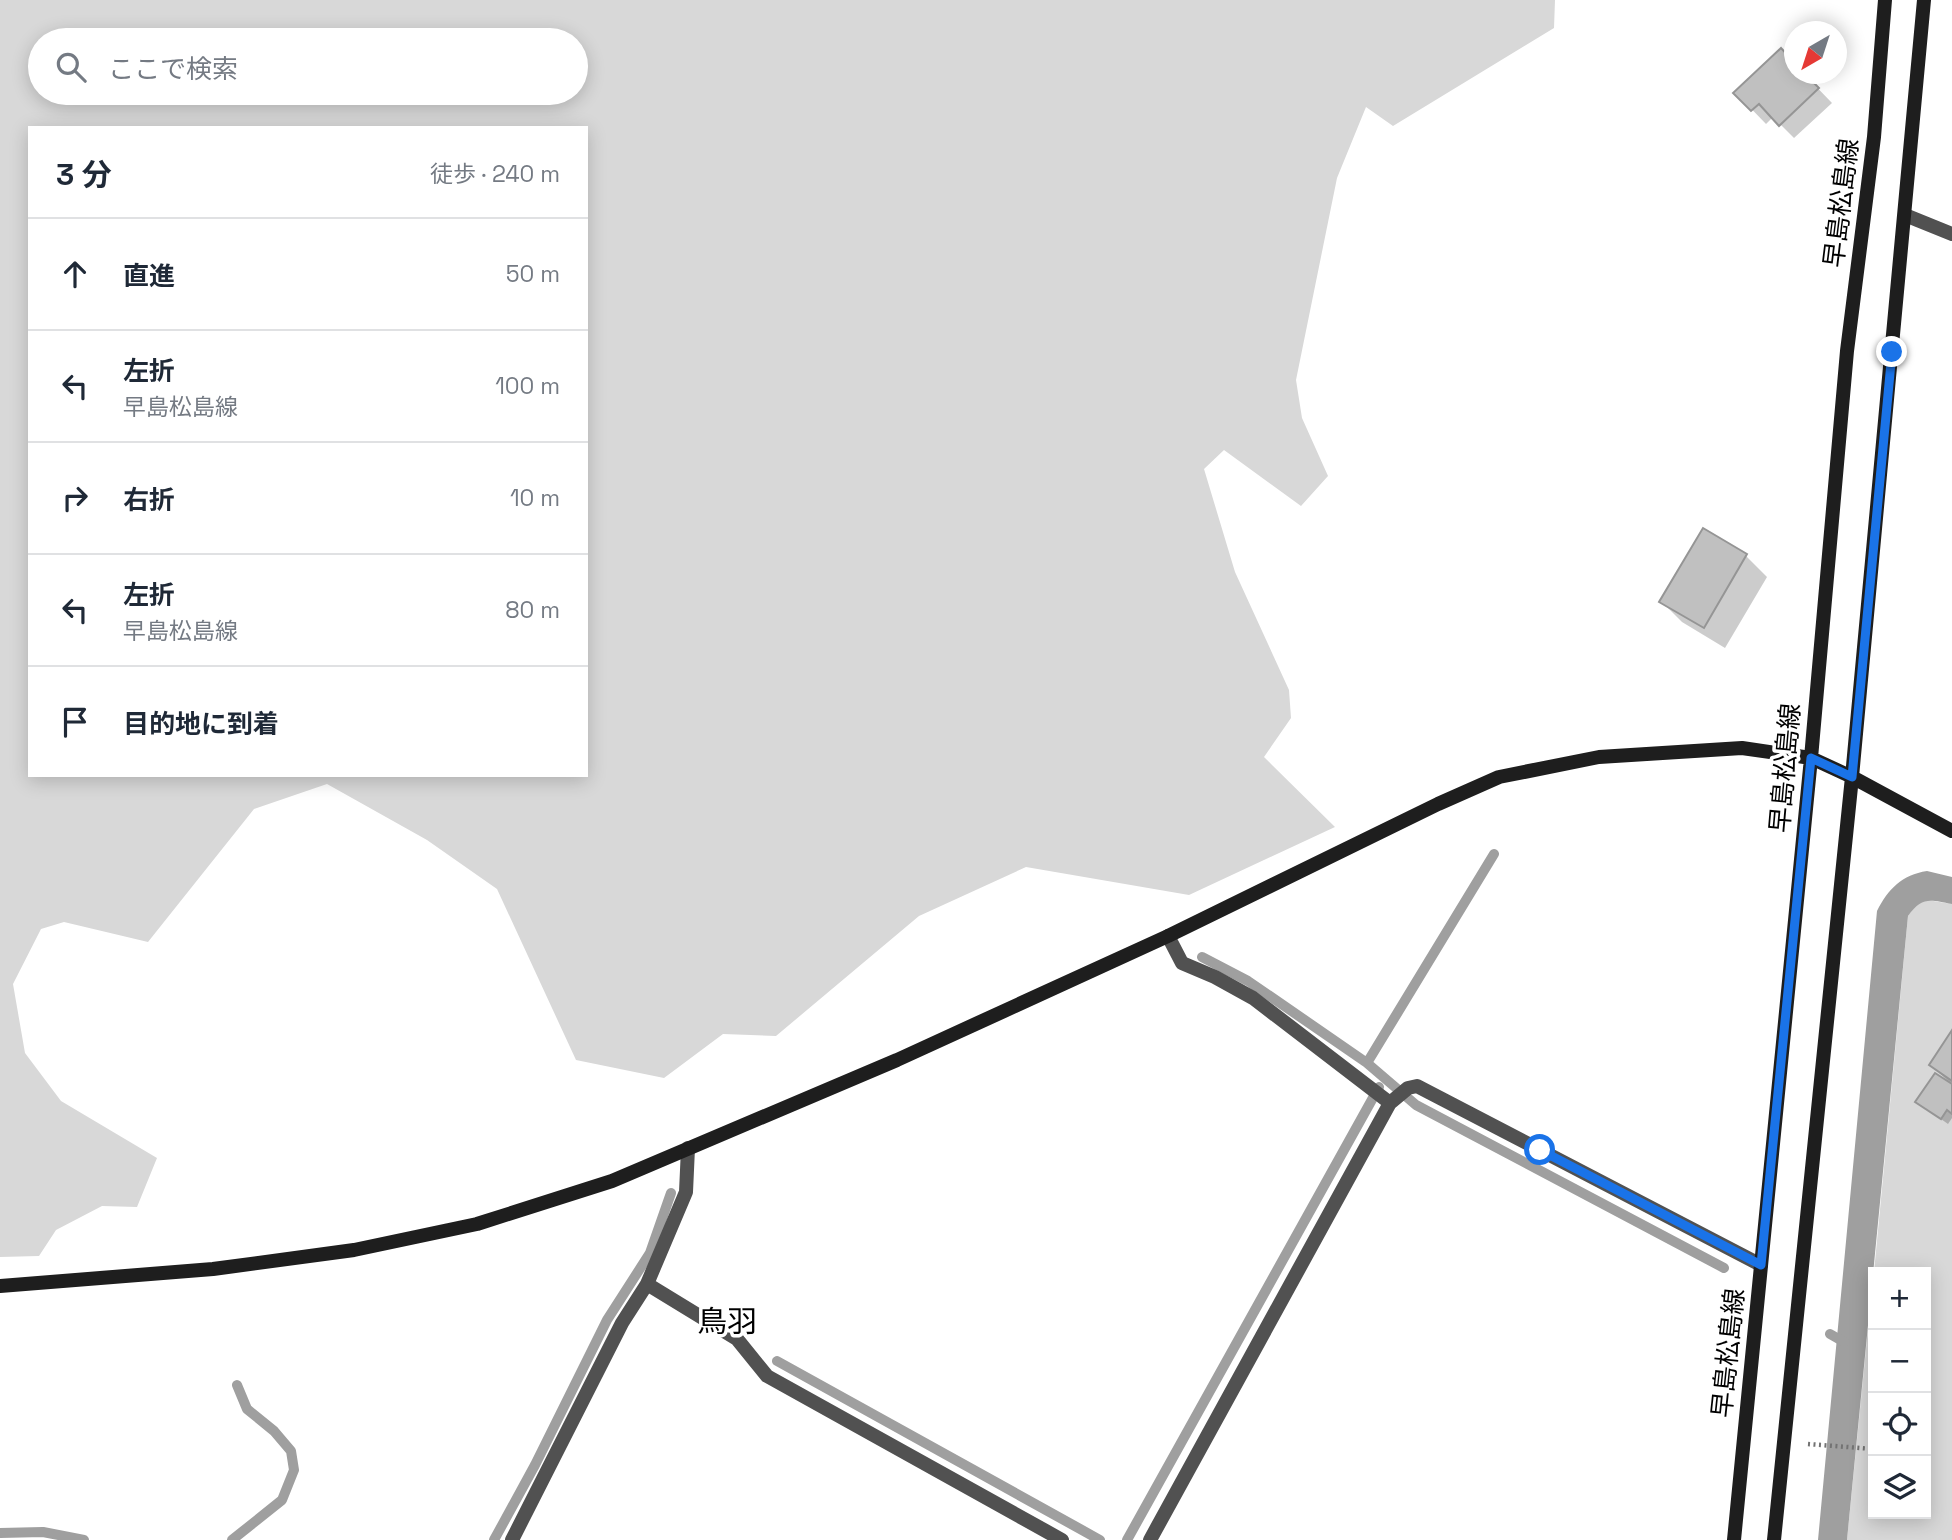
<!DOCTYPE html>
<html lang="ja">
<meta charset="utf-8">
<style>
body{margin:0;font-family:"Space Grotesk","Noto Sans JP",sans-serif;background:#f2f2f3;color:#1f2937}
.controls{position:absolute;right:21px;bottom:21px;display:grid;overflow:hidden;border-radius:0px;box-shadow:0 4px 18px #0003}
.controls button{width:63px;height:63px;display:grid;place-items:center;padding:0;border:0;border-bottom:2px solid #e0e1e3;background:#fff;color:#1f2937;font:35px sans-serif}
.compass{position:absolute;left:1784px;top:21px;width:63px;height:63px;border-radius:50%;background:#fff;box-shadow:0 4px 18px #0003;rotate:219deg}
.stop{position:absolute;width:21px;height:21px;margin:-16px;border:5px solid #1a73e8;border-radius:50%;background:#fff}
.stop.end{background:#1a73e8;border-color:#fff;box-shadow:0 2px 7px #0008}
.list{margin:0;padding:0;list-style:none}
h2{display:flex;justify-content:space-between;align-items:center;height:91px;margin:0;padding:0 28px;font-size:30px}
h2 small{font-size:23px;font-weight:400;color:#747a83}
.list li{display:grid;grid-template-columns:46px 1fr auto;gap:21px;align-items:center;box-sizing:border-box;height:112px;padding:0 28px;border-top:2px solid #e0e1e3}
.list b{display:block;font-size:26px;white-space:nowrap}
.list p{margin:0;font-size:23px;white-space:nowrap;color:#747a83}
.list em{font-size:23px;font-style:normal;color:#747a83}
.icon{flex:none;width:38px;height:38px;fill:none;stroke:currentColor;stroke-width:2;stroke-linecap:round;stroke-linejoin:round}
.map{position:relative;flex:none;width:1952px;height:1540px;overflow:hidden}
.search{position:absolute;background:#fff;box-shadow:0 4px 18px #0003;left:28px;top:28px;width:560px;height:77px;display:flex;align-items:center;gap:18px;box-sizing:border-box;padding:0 24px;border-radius:38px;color:#747a83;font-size:26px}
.panel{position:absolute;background:#fff;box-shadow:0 4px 18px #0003;left:28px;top:126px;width:560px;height:651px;border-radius:0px}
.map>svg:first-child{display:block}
.green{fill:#d8d8d8;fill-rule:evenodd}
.water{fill:#9f9f9f}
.shadow{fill:#0003}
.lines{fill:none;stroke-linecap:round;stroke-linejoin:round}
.stream{stroke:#9f9f9f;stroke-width:10}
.building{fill:#c0c0c0;stroke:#959595;stroke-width:2}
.path{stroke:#737373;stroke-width:4.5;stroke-dasharray:2 3.5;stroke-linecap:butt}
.street{stroke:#515151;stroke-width:14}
.secondary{stroke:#1e1e1e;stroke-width:14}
.route{stroke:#1a73e8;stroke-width:9}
.labels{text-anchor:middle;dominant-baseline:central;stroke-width:7;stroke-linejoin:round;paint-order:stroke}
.street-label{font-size:26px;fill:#000;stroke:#fff}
.quarter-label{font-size:30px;fill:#000;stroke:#fff}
</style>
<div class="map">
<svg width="1952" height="1540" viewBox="0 0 1952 1540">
<rect width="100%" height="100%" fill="#fff"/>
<path class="green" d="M0 0H1555L1554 28 1393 126 1366 107 1337 178 1296 380 1302 418 1328 476 1301 506 1224 450 1204 469 1235 572 1289 690 1291 718 1264 757 1335 827 1189 895 1026 867 919 916 776 1036 723 1034 664 1078 576 1060 497 889 427 840 327 784 254 809 148 942 64 922 41 929 13 984 25 1053 61 1101 157 1158 137 1207 102 1206 56 1230 39 1256 0 1257ZM576 40V93H40V40ZM30 128H586V775H30Z
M1927 900 1952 904V1540H1847L1873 1279V1514H1926V1272H1874L1908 916 1916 904Z"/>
<path class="water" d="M1927 871 1952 877V904C1930 900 1922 896 1908 916L1847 1540H1818L1877 911C1888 889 1902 875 1927 871Z"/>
<path class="shadow" d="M1781 50 1794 64V74H1804L1832 103 1794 138 1773 117 1766 124 1736 93Z
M1746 556 1767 577 1725 648 1682 622 1662 602Z
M1952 1033V1118L1948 1124 1917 1102 1948 1081 1931 1065Z"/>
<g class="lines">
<path class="stream" d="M1202 957 1248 981 1367 1063 1416 1105 1724 1268
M1367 1063 1494 854
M1830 1334 1844 1342
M777 1361 1100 1540
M0 1533 43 1532 84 1540
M232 1540 282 1500 294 1470 291 1451 274 1431 247 1409 237 1385
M494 1540 535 1465 607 1320 650 1253 671 1193
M1127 1540 1379 1087"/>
</g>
<path class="building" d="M1781 48 1794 62V74H1805L1819 88 1779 126 1759 104 1751 111 1733 93Z
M1703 528 1747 554 1704 628 1659 602Z
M1952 1030V1081L1929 1065Z
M1935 1073 1952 1084V1114L1947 1110 1941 1119 1915 1102Z"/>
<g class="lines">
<path class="path" d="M1808 1444 1873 1449
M1926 1454H1931"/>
<path class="street" d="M1905 215 1952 234
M1168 936 1182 963 1215 977 1253 998 1390 1103
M647 1284 686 1192 688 1148
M512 1540 622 1323 647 1284 737 1339 767 1376 1062 1540
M1150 1540 1390 1103 1408 1088 1417 1086 1761 1265"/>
<path class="secondary" d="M0 1286 213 1269 354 1250 477 1224 612 1181 897 1060 1168 936 1438 804 1499 777 1599 757 1742 748 1811 758 1852 777 1952 831
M1734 1540 1811 758 1847 351 1874 137 1885 0
M1774 1540 1852 777 1924 0"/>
</g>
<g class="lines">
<path class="route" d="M1540 1150 1761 1265 1811 758 1852 777 1892 352"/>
</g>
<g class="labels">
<g class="street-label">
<text transform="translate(1841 203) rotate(-83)">早島松島線</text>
<text transform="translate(1785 768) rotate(-85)">早島松島線</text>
<text transform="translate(1728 1353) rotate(-84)">早島松島線</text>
</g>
<g class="quarter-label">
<text x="727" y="1321">鳥羽</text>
</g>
</g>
</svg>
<div class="controls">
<button>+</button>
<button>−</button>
<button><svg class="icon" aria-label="locate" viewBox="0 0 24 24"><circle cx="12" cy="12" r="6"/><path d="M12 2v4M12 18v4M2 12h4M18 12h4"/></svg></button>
<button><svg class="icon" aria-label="layers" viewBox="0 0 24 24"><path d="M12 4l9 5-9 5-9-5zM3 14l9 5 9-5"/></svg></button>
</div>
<svg class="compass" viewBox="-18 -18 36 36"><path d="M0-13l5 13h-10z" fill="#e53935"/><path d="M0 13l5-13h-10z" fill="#747a83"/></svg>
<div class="stop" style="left:1540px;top:1150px"></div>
<div class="stop end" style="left:1892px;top:352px"></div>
<div class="search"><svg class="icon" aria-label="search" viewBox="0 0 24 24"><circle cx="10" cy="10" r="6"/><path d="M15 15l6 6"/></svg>ここで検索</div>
<section class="panel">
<h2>3 分<small>徒歩 · 240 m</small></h2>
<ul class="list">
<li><svg class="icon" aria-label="ahead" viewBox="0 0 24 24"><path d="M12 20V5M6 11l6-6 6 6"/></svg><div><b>直進</b></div><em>50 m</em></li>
<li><svg class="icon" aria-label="left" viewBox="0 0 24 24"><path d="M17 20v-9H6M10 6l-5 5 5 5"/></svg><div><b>左折</b><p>早島松島線</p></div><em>100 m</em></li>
<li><svg class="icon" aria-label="right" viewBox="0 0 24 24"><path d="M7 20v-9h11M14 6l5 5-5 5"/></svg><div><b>右折</b></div><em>10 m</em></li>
<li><svg class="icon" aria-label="left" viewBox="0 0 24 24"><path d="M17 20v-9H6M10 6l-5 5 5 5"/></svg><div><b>左折</b><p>早島松島線</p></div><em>80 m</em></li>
<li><svg class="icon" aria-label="arrive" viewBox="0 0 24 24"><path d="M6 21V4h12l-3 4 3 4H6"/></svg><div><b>目的地に到着</b></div></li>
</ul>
</section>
</div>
